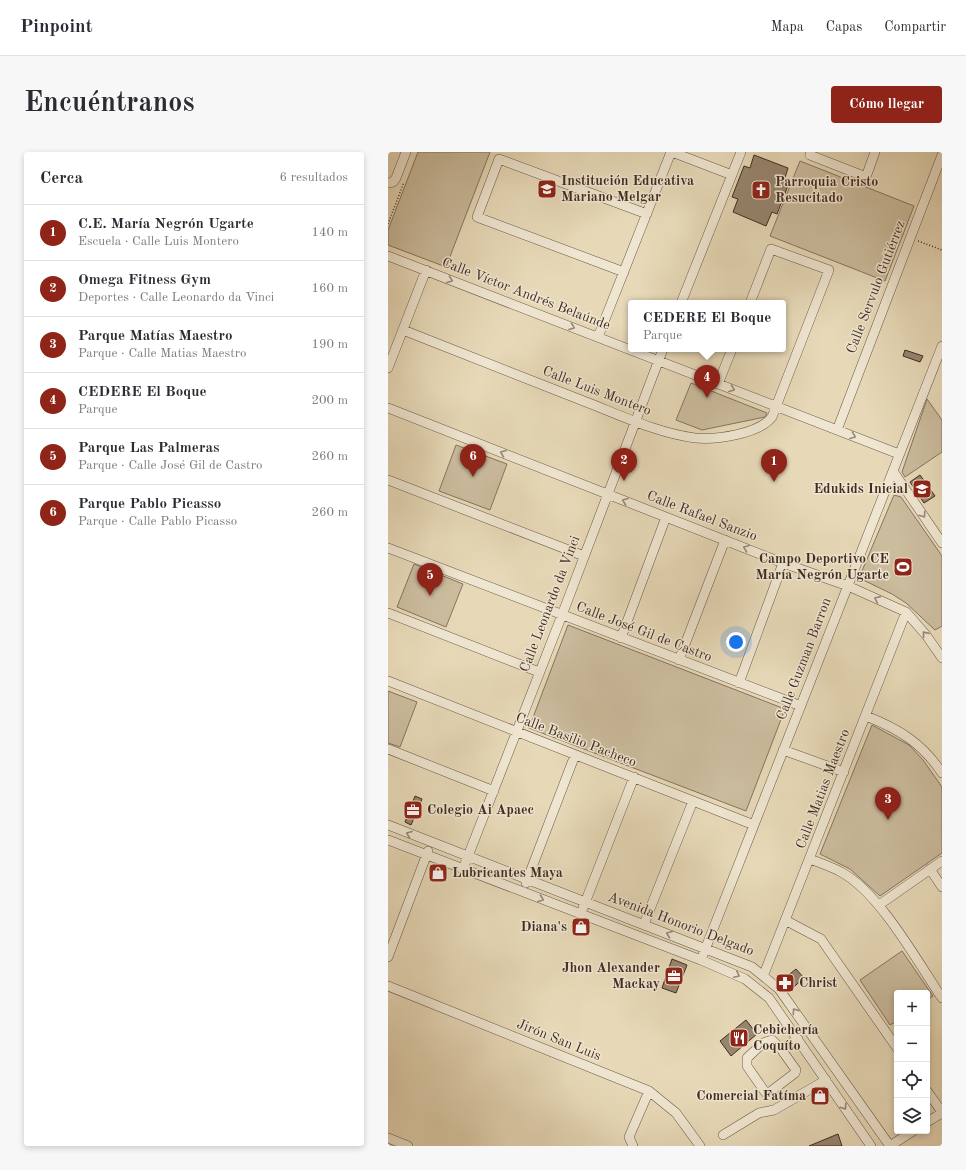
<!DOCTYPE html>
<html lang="es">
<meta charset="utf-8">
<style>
body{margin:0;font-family:"Old Standard TT",serif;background:#f7f7f7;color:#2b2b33}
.controls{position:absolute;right:12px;bottom:12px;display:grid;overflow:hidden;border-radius:4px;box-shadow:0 2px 6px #0003}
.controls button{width:36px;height:36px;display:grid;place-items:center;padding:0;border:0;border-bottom:1px solid #e1e1e2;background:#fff;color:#2b2b33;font:20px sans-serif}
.you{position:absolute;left:348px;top:490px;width:14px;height:14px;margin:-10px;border:3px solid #fff;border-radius:50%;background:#1a73e8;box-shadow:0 0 0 6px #1a73e833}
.badge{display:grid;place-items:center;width:26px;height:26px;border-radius:50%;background:#8f2418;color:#fff;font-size:13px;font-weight:700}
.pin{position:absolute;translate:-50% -33px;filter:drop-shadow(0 1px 2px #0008)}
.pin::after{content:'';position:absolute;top:21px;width:14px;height:12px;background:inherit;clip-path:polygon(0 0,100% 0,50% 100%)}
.popup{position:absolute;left:240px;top:148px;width:158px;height:52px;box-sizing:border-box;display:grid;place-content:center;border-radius:4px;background:#fff;filter:drop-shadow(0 1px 3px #0005);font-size:13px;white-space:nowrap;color:#7c7c81}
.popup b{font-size:15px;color:#2b2b33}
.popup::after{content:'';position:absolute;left:50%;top:100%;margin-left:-8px;border:8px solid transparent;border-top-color:#fff}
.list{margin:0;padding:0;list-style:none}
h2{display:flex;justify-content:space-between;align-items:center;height:52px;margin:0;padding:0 16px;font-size:17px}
h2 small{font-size:13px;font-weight:400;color:#7c7c81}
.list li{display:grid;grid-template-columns:26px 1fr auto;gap:12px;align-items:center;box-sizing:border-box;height:56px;padding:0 16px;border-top:1px solid #e1e1e2}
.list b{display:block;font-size:15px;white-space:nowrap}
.list p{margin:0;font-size:13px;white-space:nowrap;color:#7c7c81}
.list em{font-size:13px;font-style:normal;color:#7c7c81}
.icon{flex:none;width:22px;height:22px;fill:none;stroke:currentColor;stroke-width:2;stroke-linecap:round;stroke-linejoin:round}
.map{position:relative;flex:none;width:554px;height:994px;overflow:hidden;border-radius:4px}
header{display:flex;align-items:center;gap:24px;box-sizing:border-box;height:56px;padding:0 20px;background:#fff;border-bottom:1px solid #e1e1e2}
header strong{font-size:19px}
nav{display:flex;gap:22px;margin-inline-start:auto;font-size:14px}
.intro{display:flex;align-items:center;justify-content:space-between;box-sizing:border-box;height:96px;padding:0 24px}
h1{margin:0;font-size:28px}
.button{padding:10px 18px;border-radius:4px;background:#8f2418;color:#fff;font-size:14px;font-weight:700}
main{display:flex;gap:24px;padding:0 24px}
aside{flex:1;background:#fff;border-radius:4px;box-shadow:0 2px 6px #0003}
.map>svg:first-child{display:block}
.green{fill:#cbbc9e;stroke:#867460}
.building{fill:#978670;stroke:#412c22}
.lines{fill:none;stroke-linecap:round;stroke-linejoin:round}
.minor-casing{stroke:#6a5748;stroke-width:10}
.path{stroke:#412c22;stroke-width:1.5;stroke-dasharray:1 2;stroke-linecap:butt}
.minor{stroke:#efe6d1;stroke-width:9}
.oneway{stroke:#98897a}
.labels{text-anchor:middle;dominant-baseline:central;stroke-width:3;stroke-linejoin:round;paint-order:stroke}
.poi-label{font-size:14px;font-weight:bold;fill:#412c22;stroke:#efe6d1;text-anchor:start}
.street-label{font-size:14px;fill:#412c22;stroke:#efe6d1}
</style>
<header>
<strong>Pinpoint</strong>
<nav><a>Mapa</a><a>Capas</a><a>Compartir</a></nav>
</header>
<div class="intro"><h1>Encuéntranos</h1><a class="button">Cómo llegar</a></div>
<main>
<aside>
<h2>Cerca<small>6 resultados</small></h2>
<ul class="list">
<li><span class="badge">1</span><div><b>C.E. María Negrón Ugarte</b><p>Escuela · Calle Luis Montero</p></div><em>140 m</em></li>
<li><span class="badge">2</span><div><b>Omega Fitness Gym</b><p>Deportes · Calle Leonardo da Vinci</p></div><em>160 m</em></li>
<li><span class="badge">3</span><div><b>Parque Matías Maestro</b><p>Parque · Calle Matias Maestro</p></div><em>190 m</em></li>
<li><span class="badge">4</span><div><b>CEDERE El Boque</b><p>Parque</p></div><em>200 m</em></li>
<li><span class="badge">5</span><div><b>Parque Las Palmeras</b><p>Parque · Calle José Gil de Castro</p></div><em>260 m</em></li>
<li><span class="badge">6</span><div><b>Parque Pablo Picasso</b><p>Parque · Calle Pablo Picasso</p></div><em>260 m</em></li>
</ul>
</aside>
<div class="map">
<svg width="554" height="994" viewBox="0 0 554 994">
<rect width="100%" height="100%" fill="#e7d9b8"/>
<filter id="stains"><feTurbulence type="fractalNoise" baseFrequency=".005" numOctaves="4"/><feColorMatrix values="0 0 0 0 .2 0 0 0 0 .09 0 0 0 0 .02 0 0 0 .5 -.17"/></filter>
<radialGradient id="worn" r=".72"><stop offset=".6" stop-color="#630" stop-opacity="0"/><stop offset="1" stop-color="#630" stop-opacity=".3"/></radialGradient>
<path class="green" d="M30 0H102L58 115 0 93V78Z
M412 9 526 54 497 129 382 84Z
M303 231 379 261 377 265 314 278 288 268Z
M539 247 554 268V300L517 325 514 320Z
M68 293 119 312 102 358 51 339Z
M506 343 513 345 554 404V474L547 478 518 451 504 442 471 426Z
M26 412 75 432 58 475 9 455Z
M180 473 397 557 358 659 141 576Z
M0 539 29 550 12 595 0 591Z
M484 573 521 593 535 608 554 635V701L492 744 462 717 432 702Z
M514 799 545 844 539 848V841H509V869L502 873 472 828Z"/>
<path class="building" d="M366 3 400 16 396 29 401 31 389 62 384 60 378 74 345 60 350 47 344 45 356 14 362 16Z
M517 198 535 204 532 210 515 204Z
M532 323 547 344 536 351 522 330Z
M27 644 34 647 23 673 17 670Z
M46 714 58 718 54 729 42 725Z
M186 769 202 774 199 781 184 775Z
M284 807 299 813 288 841 274 836Z
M408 817 416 826 400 840 392 830Z
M358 868 369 882 343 904 332 889Z
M435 937 439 943 429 950 425 944Z
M450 982 454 994H421Z"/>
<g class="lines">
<g class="minor-casing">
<path id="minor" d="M284 0 344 23
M423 0 422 3 478 25 487 0
M0 31 5 30 8 26 18 0
M0 104 511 302
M236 120 89 65 111 7 259 62
M293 151 353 0
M15 178C74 201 133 224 193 248 230 262 268 281 307 286 328 288 371 282 384 265L441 118 383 97 362 151
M210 185 283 0
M0 216 38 118
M330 232 344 197
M0 256 395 411 460 434 518 460 538 483 554 506
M449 278 554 3
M505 319 554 391
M0 328 196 404
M0 396 413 554
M0 461 151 520
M233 486 278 365
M291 508 337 388
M0 529 366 673
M351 531 395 411
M478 564C511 577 534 591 554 621
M0 597 106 639
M395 598 456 620
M0 673 364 815 391 837 502 994
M0 688 313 808 357 827 381 846 483 994
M422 707C432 711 444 715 453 720 492 741 529 809 554 846
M75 717 174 463 275 197
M542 717 554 735
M138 731 187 603
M491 753 554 709
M195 756 246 625
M397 768 433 787 509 896
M256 772 305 649
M0 805 40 699
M313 808 554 194
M376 822 518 460
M0 834 261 939 288 961 312 994
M384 888 393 897 408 918 407 921 382 940H377L359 914V906L375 891Z
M393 897 410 887
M539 939 554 960
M539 970 554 961
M335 983 371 961 386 958 438 928
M0 986 20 994
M245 994 241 985 261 939
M502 994 525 979"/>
</g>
<path class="path" d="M0 72 16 30
M530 89 554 98"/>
<use href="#minor" class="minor"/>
</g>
<defs><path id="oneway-chevron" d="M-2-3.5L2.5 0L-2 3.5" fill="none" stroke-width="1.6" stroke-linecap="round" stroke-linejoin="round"/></defs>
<g class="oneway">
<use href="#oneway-chevron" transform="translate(62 128) rotate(21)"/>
<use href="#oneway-chevron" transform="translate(184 175) rotate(21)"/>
<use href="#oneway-chevron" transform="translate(344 237) rotate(21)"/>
<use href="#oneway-chevron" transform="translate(465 284) rotate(21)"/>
<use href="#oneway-chevron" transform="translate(115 301) rotate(-159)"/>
<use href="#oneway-chevron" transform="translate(237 349) rotate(-159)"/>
<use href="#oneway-chevron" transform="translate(535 363) rotate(56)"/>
<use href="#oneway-chevron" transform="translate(358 396) rotate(-159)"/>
<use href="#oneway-chevron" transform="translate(489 447) rotate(-156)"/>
<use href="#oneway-chevron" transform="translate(537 482) rotate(-129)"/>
<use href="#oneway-chevron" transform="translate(21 682) rotate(-159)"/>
<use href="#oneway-chevron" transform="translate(153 747) rotate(21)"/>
<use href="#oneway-chevron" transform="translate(281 782) rotate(-159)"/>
<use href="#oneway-chevron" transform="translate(349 823) rotate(25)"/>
<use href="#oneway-chevron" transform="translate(407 859) rotate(-125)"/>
<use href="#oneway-chevron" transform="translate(456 955) rotate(56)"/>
</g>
<defs>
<g id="school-square" transform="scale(1)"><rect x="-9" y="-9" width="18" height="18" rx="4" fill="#8f2418" stroke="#efe6d1"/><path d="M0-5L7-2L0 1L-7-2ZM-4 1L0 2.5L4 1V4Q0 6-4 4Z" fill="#fff"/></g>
<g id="church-square" transform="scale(1)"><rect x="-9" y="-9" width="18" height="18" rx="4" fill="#8f2418" stroke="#efe6d1"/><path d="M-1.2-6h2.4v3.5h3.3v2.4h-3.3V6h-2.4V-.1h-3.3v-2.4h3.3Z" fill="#fff"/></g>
<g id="stadium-square" transform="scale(1)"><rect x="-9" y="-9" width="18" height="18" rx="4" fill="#8f2418" stroke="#efe6d1"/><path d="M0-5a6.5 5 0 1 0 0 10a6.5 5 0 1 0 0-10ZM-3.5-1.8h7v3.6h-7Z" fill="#fff"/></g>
<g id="office-square" transform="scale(1)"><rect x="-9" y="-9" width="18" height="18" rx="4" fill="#8f2418" stroke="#efe6d1"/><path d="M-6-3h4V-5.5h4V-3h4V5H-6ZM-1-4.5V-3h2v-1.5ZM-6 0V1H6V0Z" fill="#fff"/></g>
<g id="shop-square" transform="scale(1)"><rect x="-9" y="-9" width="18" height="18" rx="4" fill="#8f2418" stroke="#efe6d1"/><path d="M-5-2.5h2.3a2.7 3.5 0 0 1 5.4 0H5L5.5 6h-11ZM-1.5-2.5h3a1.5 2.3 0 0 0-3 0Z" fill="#fff"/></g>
<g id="pharmacy-square" transform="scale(1)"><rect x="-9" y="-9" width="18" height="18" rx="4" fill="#8f2418" stroke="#efe6d1"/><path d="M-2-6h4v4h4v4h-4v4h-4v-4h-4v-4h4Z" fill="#fff"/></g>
<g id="restaurant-square" transform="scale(1)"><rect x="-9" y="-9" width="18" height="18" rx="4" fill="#8f2418" stroke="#efe6d1"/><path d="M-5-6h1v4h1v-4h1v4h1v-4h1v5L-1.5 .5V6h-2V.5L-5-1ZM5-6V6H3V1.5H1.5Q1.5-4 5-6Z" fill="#fff"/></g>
</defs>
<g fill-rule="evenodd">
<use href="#school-square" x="159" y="37"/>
<use href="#church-square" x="373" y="38"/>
<use href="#school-square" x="534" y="337"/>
<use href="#stadium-square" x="515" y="415"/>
<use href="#office-square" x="25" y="658"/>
<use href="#shop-square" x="50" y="721"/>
<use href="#shop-square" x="193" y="775"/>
<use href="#office-square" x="286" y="824"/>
<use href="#pharmacy-square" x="397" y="831"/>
<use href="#restaurant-square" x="351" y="886"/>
<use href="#shop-square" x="432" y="944"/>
</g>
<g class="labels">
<g class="poi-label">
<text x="173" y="29">Institución Educativa<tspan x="173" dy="16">Mariano Melgar</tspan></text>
<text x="387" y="30">Parroquia Cristo<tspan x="387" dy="16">Resucitado</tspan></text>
<text x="520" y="337" text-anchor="end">Edukids Inicial</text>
<text x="501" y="407" text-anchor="end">Campo Deportivo CE<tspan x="501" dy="16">María Negrón Ugarte</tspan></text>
<text x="39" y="658">Colegio Ai Apaec</text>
<text x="64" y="721">Lubricantes Maya</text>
<text x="179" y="775" text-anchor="end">Diana's</text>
<text x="272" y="816" text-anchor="end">Jhon Alexander<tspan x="272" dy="16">Mackay</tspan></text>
<text x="411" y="831">Christ</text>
<text x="365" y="878">Cebichería<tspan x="365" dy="16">Coquíto</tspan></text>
<text x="418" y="944" text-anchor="end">Comercial Fatíma</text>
</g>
<g class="street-label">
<text transform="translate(488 135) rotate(-69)">Calle Servulo Gutiérrez</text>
<text transform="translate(138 142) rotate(21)">Calle Víctor Andrés Belaúnde</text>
<text transform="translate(209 239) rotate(21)">Calle Luis Montero</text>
<text transform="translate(314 364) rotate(21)">Calle Rafael Sanzio</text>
<text transform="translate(162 452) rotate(-69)">Calle Leonardo da Vinci</text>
<text transform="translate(256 480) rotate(21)">Calle José Gil de Castro</text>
<text transform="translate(416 507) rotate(-69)">Calle Guzman Barron</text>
<text transform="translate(188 588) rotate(21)">Calle Basilio Pacheco</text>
<text transform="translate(435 637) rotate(-69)">Calle Matias Maestro</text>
<text transform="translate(293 772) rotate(21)">Avenida Honorio Delgado</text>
<text transform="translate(171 888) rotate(22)">Jirón San Luis</text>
</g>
</g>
<rect width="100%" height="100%" filter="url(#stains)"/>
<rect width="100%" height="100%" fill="url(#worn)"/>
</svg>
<div class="controls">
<button>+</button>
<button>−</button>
<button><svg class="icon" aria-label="locate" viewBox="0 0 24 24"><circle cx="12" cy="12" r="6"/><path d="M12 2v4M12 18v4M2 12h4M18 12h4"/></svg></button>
<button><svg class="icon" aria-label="layers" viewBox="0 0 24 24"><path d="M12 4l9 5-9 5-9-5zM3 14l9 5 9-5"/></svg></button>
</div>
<div class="you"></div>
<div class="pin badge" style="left:386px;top:330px">1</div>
<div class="pin badge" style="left:236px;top:329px">2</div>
<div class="pin badge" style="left:500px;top:668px">3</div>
<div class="pin badge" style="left:319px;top:246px">4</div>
<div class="popup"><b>CEDERE El Boque</b>Parque</div>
<div class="pin badge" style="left:42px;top:444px">5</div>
<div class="pin badge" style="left:85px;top:325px">6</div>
</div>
</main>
